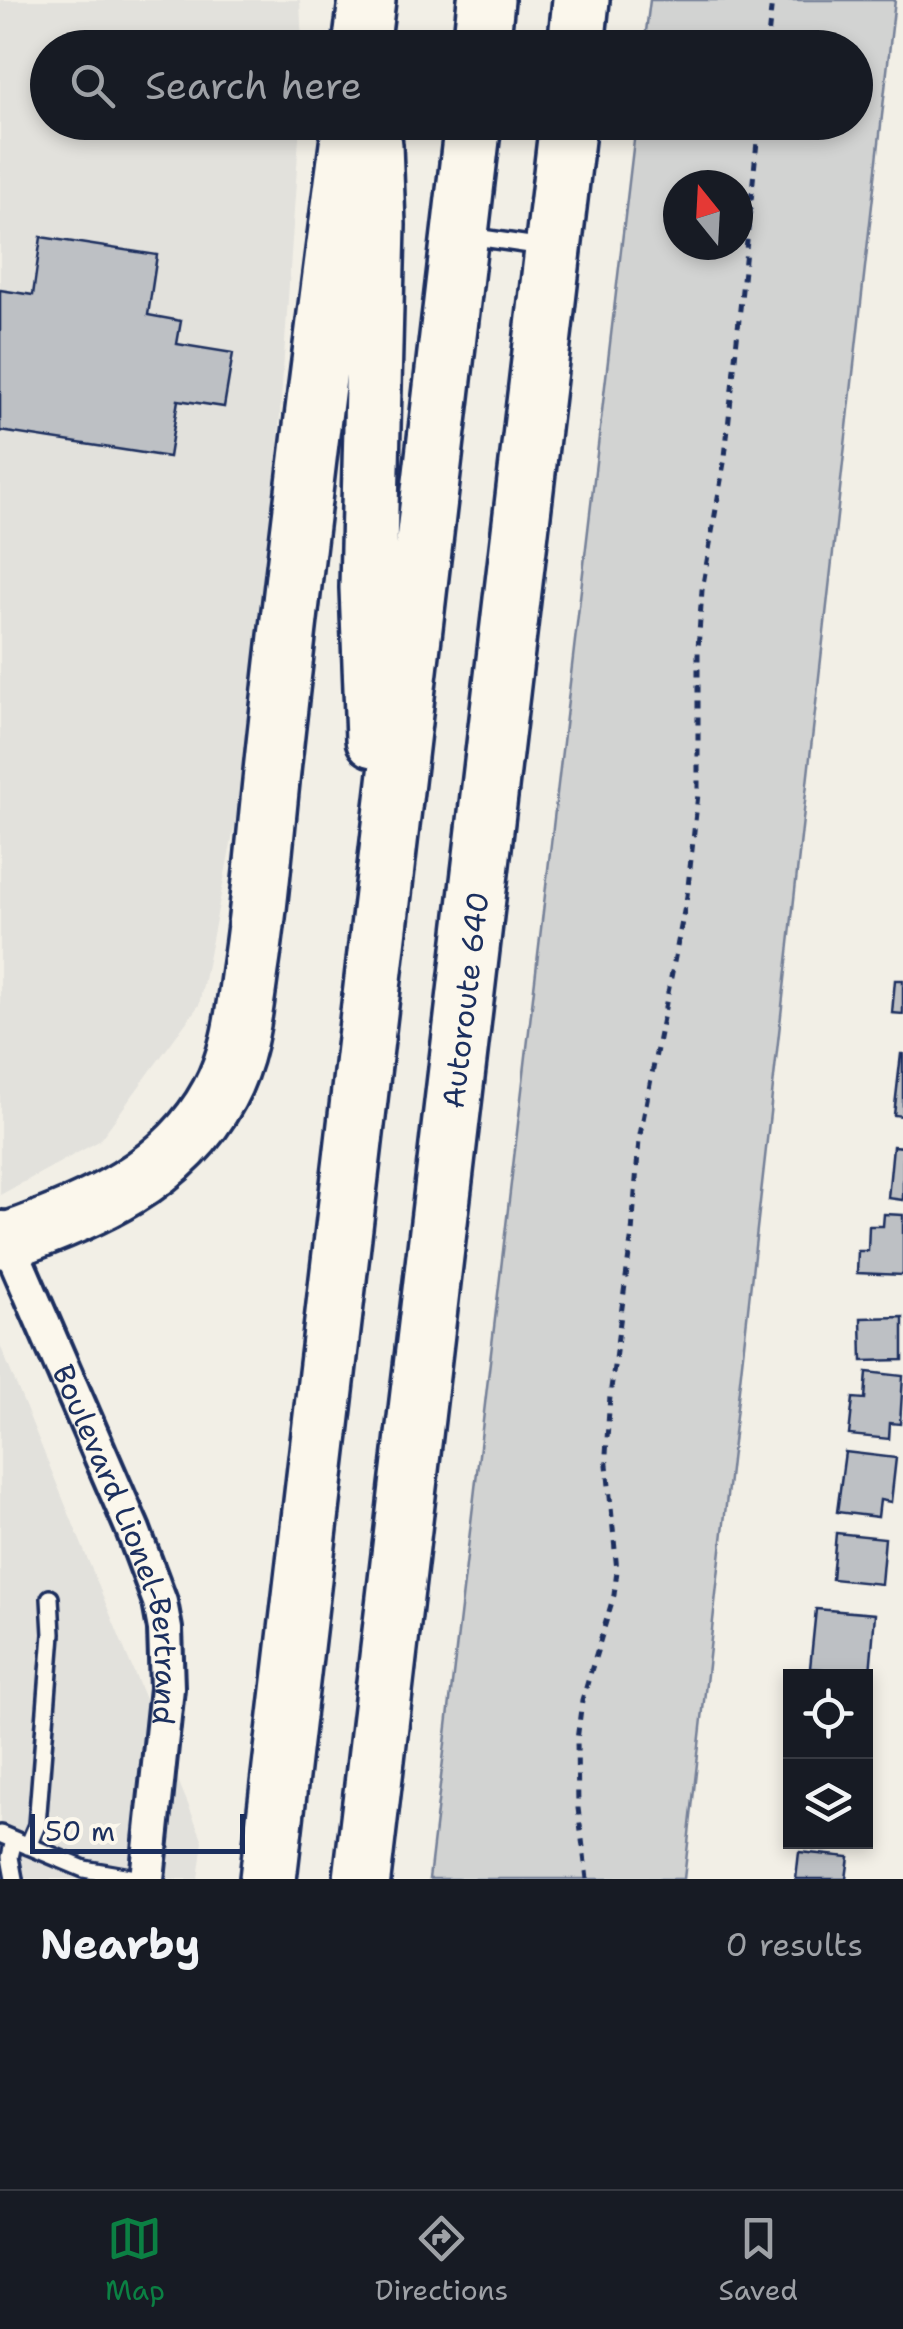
<!DOCTYPE html>
<style>
body{margin:0;font-family:"Shantell Sans",sans-serif;background:#242831;color:#f1f3f6}
.controls{position:absolute;right:30px;bottom:30px;display:grid;overflow:hidden;border-radius:0px;box-shadow:0 5px 15px #0003}
.controls button{width:90px;height:90px;display:grid;place-items:center;padding:0;border:0;border-bottom:2px solid #363941;background:#171b24;color:#f1f3f6;font:50px sans-serif}
.compass{position:absolute;left:663px;top:170px;width:90px;height:90px;border-radius:50%;background:#171b24;box-shadow:0 5px 15px #0003;rotate:342deg}
.scale{position:absolute;left:30px;bottom:25px;width:215px;box-sizing:border-box;padding-left:10px;border:5px solid #1b2f5e;border-top:0;font-size:28px;line-height:35px;white-space:nowrap;color:#1b2f5e;-webkit-text-stroke:8px #fbf7ec;paint-order:stroke}
.list{margin:0;padding:0;list-style:none}
h2{display:flex;justify-content:space-between;align-items:center;height:130px;margin:0;padding:0 40px;font-size:42px}
h2 small{font-size:32px;font-weight:400;color:#9ea1a6}
.icon{flex:none;width:55px;height:55px;fill:none;stroke:currentColor;stroke-width:2;stroke-linecap:round;stroke-linejoin:round}
.map{position:relative;flex:none;width:903px;height:1879px;overflow:hidden}
.search{position:absolute;background:#171b24;box-shadow:0 5px 15px #0003;left:30px;right:30px;top:30px;height:110px;display:flex;align-items:center;gap:25px;box-sizing:border-box;padding:0 35px;border-radius:55px;color:#9ea1a6;font-size:38px}
.sheet{height:310px;background:#171b24}
nav{display:flex;justify-content:space-around;align-items:center;box-sizing:border-box;height:140px;border-top:2px solid #363941;background:#171b24;font-size:28px;color:#9ea1a6}
nav a{display:grid;justify-items:center;gap:5px}
nav .on{color:#0b8043}
.map>svg:first-child{display:block}
.built{fill:#e2e1dc}
.green{fill:#d2d3d2;stroke:#768198;stroke-width:2.5;fill-rule:evenodd}
.building{fill:#bdc0c4;stroke:#1b2f5e;stroke-width:2.5}
.lines{fill:none;stroke-linecap:round;stroke-linejoin:round}
.service-casing{stroke:#1b2f5e;stroke-width:22}
.minor-casing{stroke:#1b2f5e;stroke-width:40}
.motorway-casing{stroke:#1b2f5e;stroke-width:62}
.path{stroke:#1b2f5e;stroke-width:5;stroke-dasharray:8 8;stroke-linecap:butt}
.service{stroke:#fbf7ec;stroke-width:15}
.minor{stroke:#fbf7ec;stroke-width:32}
.motorway{stroke:#fbf7ec;stroke-width:55}
.labels{text-anchor:middle;dominant-baseline:central;stroke-width:8;stroke-linejoin:round;paint-order:stroke}
.street-label{font-size:30px;fill:#1b2f5e;stroke:#fbf7ec}
</style>
<div class="map">
<svg width="903" height="1879" viewBox="0 0 903 1879">
<rect width="100%" height="100%" fill="#f2efe6"/>
<filter id="ink" filterUnits="userSpaceOnUse"><feTurbulence type="fractalNoise" baseFrequency=".01" numOctaves="2"/><feDisplacementMap in="SourceGraphic" scale="20" xChannelSelector="R" yChannelSelector="G"/><feConvolveMatrix kernelMatrix="1 2 1 2 8 2 1 2 1" color-interpolation-filters="sRGB"/></filter>
<g filter="url(#ink)">
<path class="built" d="M0 0H300L302 47 48 48V122L300 123 261 693 199 1005 99 1141 0 1195Z
M0 1345 203 1841 198 1879H0Z"/>
<path class="green" d="M650 0H895L684 1879H429L636 123 856 122V48L644 47ZM678 185H738V245H678Z"/>
<path class="building" d="M41 237 157 255 148 315 181 321 177 344 233 353 224 407 178 400 169 457 0 431V290L33 295Z
M895 980H903V1014L892 1013Z
M901 1054H903V1116L894 1115Z
M893 1146 903 1147V1200L888 1198Z
M884 1214 903 1215V1275L857 1273 858 1251H868L869 1226H883Z
M903 1317V1360L862 1361 861 1318Z
M867 1372 903 1376 900 1424 890 1423 889 1439 849 1435 853 1398 865 1399Z
M845 1452 896 1458 891 1502 880 1500 878 1517 837 1512Z
M836 1533 885 1538 881 1584 832 1579Z
M816 1609 875 1614 870 1673 810 1668Z
M799 1852 849 1857 846 1879H796Z"/>
<g class="lines">
<g class="service-casing">
<path id="service" d="M468 236 544 247
M0 1834 84 1869 141 1879
M14 1840 10 1857 14 1879
M28 1846 37 1825 52 1634 50 1598"/>
</g>
<g class="minor-casing">
<g id="minor">
<path id="s1" d="M2 1228 133 1530 160 1602 165 1629 167 1688 147 1879"/>
</g>
</g>
<g class="motorway-casing">
<g id="motorway">
<path d="M361 48 367 0"/>
<path d="M481 48 486 0"/>
<path d="M576 48 581 0"/>
<path d="M374 145 377 225 368 588 374 739"/>
<path d="M7 1241C90 1212 175 1176 219 1094 240 1055 244 1013 250 970 261 898 266 825 274 753 297 542 323 332 351 122"/>
<path d="M268 1879 473 122"/>
<path id="s2" d="M362 1879 568 122"/>
</g>
</g>
<path class="path" d="M767 48 772 0
M587 1879 578 1808 577 1740 582 1701 614 1595 617 1571 606 1454 610 1396 632 1233 639 1140 687 896 698 794V649L702 590 725 457 759 122"/>
<use href="#service" class="service"/>
<use href="#minor" class="minor"/>
<use href="#motorway" class="motorway"/>
</g>
</g>
<g class="labels">
<g class="street-label">
<text stroke="none"><textPath href="#s2" startOffset="885">Autoroute 640</textPath></text>
<text stroke="none"><textPath href="#s1" startOffset="340">Boulevard Lionel-Bertrand</textPath></text>
</g>
</g>
</svg>
<div class="controls">
<button><svg class="icon" aria-label="locate" viewBox="0 0 24 24"><circle cx="12" cy="12" r="6"/><path d="M12 2v4M12 18v4M2 12h4M18 12h4"/></svg></button>
<button><svg class="icon" aria-label="layers" viewBox="0 0 24 24"><path d="M12 4l9 5-9 5-9-5zM3 14l9 5 9-5"/></svg></button>
</div>
<svg class="compass" viewBox="-18 -18 36 36"><path d="M0-13l5 13h-10z" fill="#e53935"/><path d="M0 13l5-13h-10z" fill="#9ea1a6"/></svg>
<div class="scale">50 m</div>
<div class="search"><svg class="icon" aria-label="search" viewBox="0 0 24 24"><circle cx="10" cy="10" r="6"/><path d="M15 15l6 6"/></svg>Search here</div>
</div>
<section class="sheet">
<h2>Nearby<small>0 results</small></h2>
<ul class="list">
</ul>
</section>
<nav>
<a class="on"><svg class="icon" aria-label="map" viewBox="0 0 24 24"><path d="M3 6l6-2 6 2 6-2v14l-6 2-6-2-6 2zM9 4v14M15 6v14"/></svg>Map</a>
<a><svg class="icon" aria-label="directions" viewBox="0 0 24 24"><path d="M12 3l9 9-9 9-9-9zM9 14v-3h6M13 9l2 2-2 2"/></svg>Directions</a>
<a><svg class="icon" aria-label="saved" viewBox="0 0 24 24"><path d="M7 4h10v16l-5-4-5 4z"/></svg>Saved</a>
</nav>
